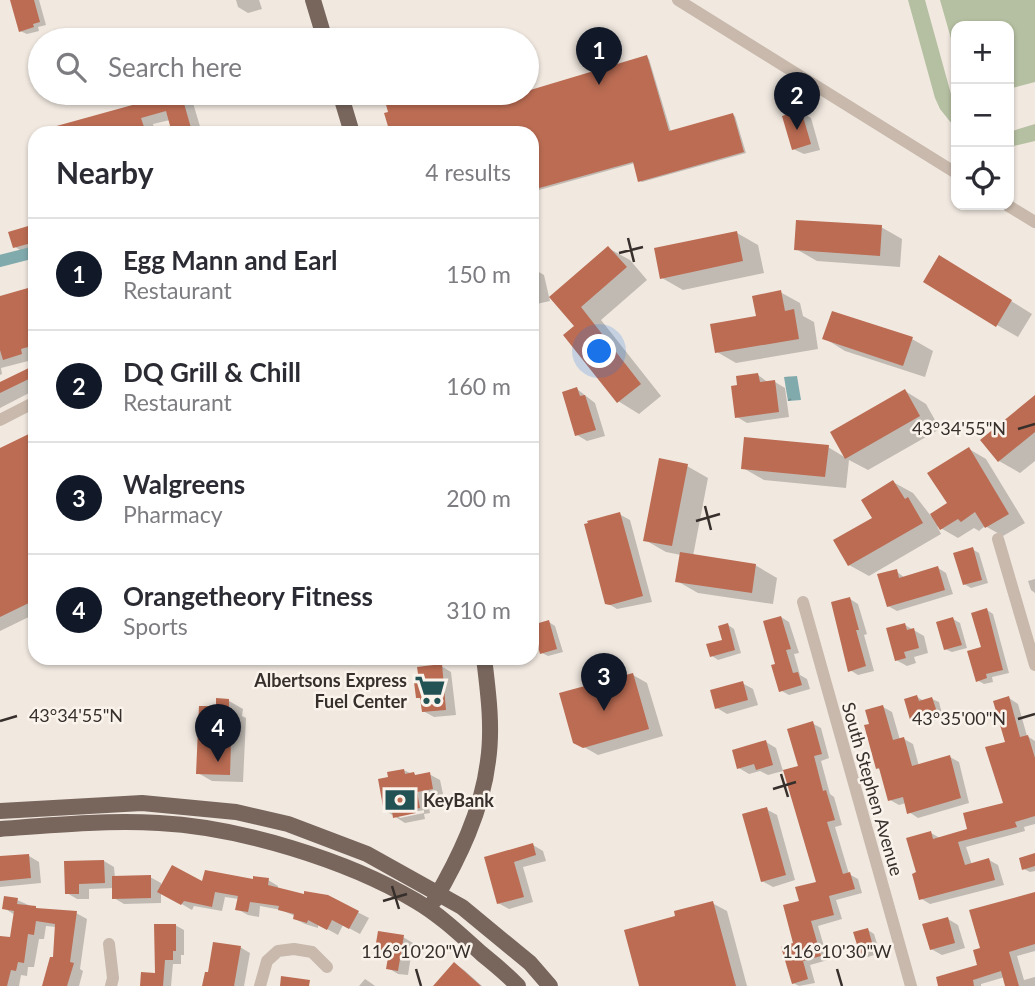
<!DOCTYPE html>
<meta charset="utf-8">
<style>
body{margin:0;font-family:Lato,sans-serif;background:#f2f2f3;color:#2b2b33}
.controls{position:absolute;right:21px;top:21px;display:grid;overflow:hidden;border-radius:14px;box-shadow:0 2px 5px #0004}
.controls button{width:63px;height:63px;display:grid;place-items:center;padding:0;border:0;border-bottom:2px solid #e1e1e2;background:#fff;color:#2b2b33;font:35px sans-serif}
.you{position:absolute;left:600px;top:352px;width:24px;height:24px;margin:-18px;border:5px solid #fff;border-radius:50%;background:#1a73e8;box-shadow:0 0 0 10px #1a73e833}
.badge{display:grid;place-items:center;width:46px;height:46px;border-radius:50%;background:#111827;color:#fff;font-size:23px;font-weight:700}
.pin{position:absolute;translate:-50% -58px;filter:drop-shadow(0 2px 4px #0008)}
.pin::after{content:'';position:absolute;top:37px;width:24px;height:21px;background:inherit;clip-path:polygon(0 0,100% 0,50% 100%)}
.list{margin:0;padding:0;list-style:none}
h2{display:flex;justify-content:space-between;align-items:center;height:91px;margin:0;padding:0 28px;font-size:30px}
h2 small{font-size:23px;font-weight:400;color:#7c7c81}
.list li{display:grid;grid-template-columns:46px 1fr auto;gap:21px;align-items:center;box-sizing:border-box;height:112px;padding:0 28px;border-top:2px solid #e1e1e2}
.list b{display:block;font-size:26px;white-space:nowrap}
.list p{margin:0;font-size:23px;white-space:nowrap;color:#7c7c81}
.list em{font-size:23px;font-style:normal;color:#7c7c81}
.icon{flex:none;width:38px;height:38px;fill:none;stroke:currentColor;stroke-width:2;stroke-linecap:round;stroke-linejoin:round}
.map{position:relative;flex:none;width:1035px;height:986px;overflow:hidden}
.search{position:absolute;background:#fff;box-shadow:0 2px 5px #0004;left:28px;top:28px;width:511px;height:77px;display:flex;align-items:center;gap:18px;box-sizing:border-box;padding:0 24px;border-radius:38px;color:#7c7c81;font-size:26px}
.panel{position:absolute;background:#fff;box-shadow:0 2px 5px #0004;left:28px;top:126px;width:511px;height:539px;border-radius:21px}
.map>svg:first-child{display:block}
.pitch{fill:#b5bfa1}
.water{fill:url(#water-ripples)}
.shadow{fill:#0003;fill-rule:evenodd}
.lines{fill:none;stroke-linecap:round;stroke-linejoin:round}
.canal{stroke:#81aaac;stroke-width:12}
.building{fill:#bb6c53}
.minor{stroke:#c8b9ac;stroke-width:12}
.major{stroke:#78665d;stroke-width:16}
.ticks{fill:none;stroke:#372f2b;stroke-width:2.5}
.labels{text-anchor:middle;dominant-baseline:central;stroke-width:5;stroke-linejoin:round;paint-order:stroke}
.poi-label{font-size:18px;font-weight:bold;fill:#372f2b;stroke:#f9f3ec;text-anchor:end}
.street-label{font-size:18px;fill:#372f2b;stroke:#f9f3ec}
.ticks-label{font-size:18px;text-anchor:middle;fill:#372f2b;stroke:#f9f3ec;stroke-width:5;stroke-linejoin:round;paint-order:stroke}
</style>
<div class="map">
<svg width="1035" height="986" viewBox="0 0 1035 986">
<defs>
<pattern id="water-ripples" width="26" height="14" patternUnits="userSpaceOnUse" patternTransform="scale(1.75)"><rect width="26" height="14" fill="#81aaac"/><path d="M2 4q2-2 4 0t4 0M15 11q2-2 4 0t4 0" fill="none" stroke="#6a8b8c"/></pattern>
</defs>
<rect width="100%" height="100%" fill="#f1e9e0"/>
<path class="pitch" d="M908 0H925L951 94 956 105V129L940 109 935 98Z
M940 0H1035V82L1009 89V26H956V56Z
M1035 124V141L1009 147V132Z"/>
<path class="water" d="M797 376 801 400 788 401 784 377Z"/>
<path class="shadow" d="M20 0H39L46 25 38 27 39 31 27 34 20 31Z
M236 0H259L262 9 248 13 238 7Z
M138 34 149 40H120V39Z
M647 57 649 59 671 132 733 115 735 116 746 153 642 182 640 181 635 163 532 192V133H392L387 102 421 93H486L490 103Z
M135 93H190L202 133H175L170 120 153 124 155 133H38L138 105Z
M206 93H242L214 101 207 97Z
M801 112 811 118 820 150 804 154 793 149Z
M35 166V195L28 168Z
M35 226V252L27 254 15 247Z
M881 227 902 239 900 267 817 261 796 249Z
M737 233 758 245 764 273 683 290 662 278Z
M608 248 630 260 647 280 601 320 661 396 639 414 618 401 577 326 551 298Z
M532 268 544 275 550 301 532 305Z
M961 270 1032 314 1018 337 997 325Z
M35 288V353L30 354 32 360 1 368 2 374 0 375V297Z
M780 292 800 303 803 316 814 322 818 349 736 363 717 352 759 317Z
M824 338 912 339 933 351 925 377 845 351Z
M35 366V390L0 408V384Z
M758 375 769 383 775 382 785 388 789 417 747 423 737 417Z
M577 389 595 403 605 436 587 441 577 435Z
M905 391 926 404 940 429 868 470 849 460 846 488 764 480 743 468 828 447 846 458Z
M1035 397V461L1020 473 999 461Z
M35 433V614L0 631V450Z
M969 449 986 459 1025 523 1003 536 985 526 979 531 974 528 958 538 937 526 941 534 869 576 849 565 893 482 913 493 931 516 950 503Z
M687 466 708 478 693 556 755 565 777 578 773 604 698 593 677 581 681 555 666 552 645 540Z
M619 514 630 520 652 602 617 609 607 603Z
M972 549 979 553 988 583 971 588 964 584Z
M938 568 946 573 953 594 897 611 888 606 896 571 905 578Z
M1035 579V593L1031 590 1028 581Z
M850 599 858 604 867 634 864 635 874 671 858 675 850 670Z
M987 610 993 614 1009 673 992 677 993 682 984 684 977 680Z
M781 617 789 622 799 653 794 654 800 675 807 679 810 689 789 695 780 690 778 665Z
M953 619 960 623 967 648 952 652 945 649Z
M549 622 555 626 563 652 548 656 542 653Z
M728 625 734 629 741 653 718 660 712 656 724 641Z
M905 625 924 636 928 653 914 657 916 663 907 666 896 660Z
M441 666 451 672 456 715 434 717 423 711 422 700 418 697Z
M633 675 647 683 663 736 598 755 575 742Z
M742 683 753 689 758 705 727 714 717 708Z
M917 697 924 701 932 699 939 702 943 718 919 725 913 722Z
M1009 698 1018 704 1027 736 1035 741V824L1024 827 1025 831 966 847 972 865 989 860 998 865 1004 885 930 904 920 898 918 874 931 833 940 838 970 830 1005 805Z
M229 701 243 709 242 716 246 718 243 782 212 781 198 773Z
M883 707 892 712 900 740 904 739 913 744 919 766 950 757 959 762 969 803 918 818 909 812 906 803 899 805 890 800 881 770 877 768 871 725Z
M812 723 821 728 829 758 821 761 830 794 834 797 842 825 835 827 849 874 858 879 862 893 836 900 842 919 818 926 828 960 810 965 815 983 799 986 793 983 801 902 818 883 800 767Z
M766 742 776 748 783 771 768 775 760 771 749 774 739 768Z
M403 770 418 776 429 774 440 780 443 794 427 798 430 813 424 814 425 819 405 823 386 811ZM424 810V813L400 818 397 815Z
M766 809 777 815 795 880 773 887 762 881Z
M533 845 543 851 546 861 523 867 533 902 509 909 498 903 486 858Z
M1035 855V871L1030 872 1024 869Z
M29 856 39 862 41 883 0 887V858Z
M104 861 114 867 115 878 150 877 161 883V888L268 880 278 886V889L305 896 328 897 369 918 360 934 343 925 338 935 318 924V928L305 924 295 919V916L281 910 260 906 259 917 248 915 237 909 239 899 225 897 222 911 194 906 192 910 161 892V903L124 904 114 898V888L89 889V899H77L67 893Z
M1035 893V951L1017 956 1024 980 1035 977V986H1007L1005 977 981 984V986H940L979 967 982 950Z
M17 900 40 910 76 913 87 919 80 969 83 971 79 986H44L54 959 56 927 46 926 44 939H39L34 967H28L27 976 21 975 19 986H0V938L11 939 15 915 4 908Z
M712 903 727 911 747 986H641L677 917Z
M948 919 958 925 965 948 942 955 931 949Z
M175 925 184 930V955H181V964H173L171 986H141L157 975Z
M868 930 874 934 880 953 868 957 861 953Z
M403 937 413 943 408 975 398 974 388 968 390 955 377 948Z
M240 947 250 953 244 986H204Z
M455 964 464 970 482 986H435Z
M365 979 371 983 375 986H359Z"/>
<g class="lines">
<path class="canal" d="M0 261 35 252"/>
</g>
<path class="building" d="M10 0H34L40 22 33 24 34 27 19 32Z
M647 55 669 131 733 113 744 152 638 182 633 162 532 190V133H390L384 113 388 112 385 101 415 93H486L488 102 527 93V91Z
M133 93H181L191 128 172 133 166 111 141 118 146 133H100V129L85 133H42V130L136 104Z
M801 110 811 144 792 150 782 116Z
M796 220 882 225 880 256 794 250Z
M35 224V242L13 248 8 232Z
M737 231 743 261 660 279 654 248Z
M608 246 627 267 581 307 641 384 617 403 563 335 574 326 549 297Z
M939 255 1012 300 996 327 923 282Z
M35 286V345L21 349 22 354 3 360 0 350V296Z
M781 290 785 311 794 309 799 339 715 353 710 324 756 316 752 296Z
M832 311 913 337 903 366 822 339Z
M35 365V376L0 393V382Z
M758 373 760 382 775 380 779 412 735 418 731 386 737 385 736 376Z
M577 387 580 396 585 395 596 430 575 436 562 392Z
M905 389 920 416 845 459 830 432Z
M1035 395V432L998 462 980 440Z
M35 431V600L0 617V448Z
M744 437 829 445 825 477 741 469Z
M969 447 1009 514 985 528 975 512 961 522 958 519 940 530 930 514 947 503 927 473Z
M659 458 688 464 672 546 643 541Z
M893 480 905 499 908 497 923 523 848 566 833 540 872 518 861 500Z
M620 512 643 596 610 605 605 604 584 524 588 523 587 521Z
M973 547 982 580 963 585 953 553Z
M680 552 756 564 752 593 675 582Z
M938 566 945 590 887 607 877 574 897 569 899 578Z
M850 597 859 630H856L866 666 848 672 831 602Z
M987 608 1003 670 986 674 987 678 976 682 967 651 981 647 971 613Z
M781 616 791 649 786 650 793 673 798 672 802 685 779 692 771 665 775 664 763 621Z
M953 617 962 645 944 650 936 622Z
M549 620 557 649 540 654 532 625Z
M728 623 735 650 710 657 706 644 722 640 718 626Z
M905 623 907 630 914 628 919 648 904 652 906 658 895 661 886 628Z
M442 664 446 710 422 712 420 698H416L414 682 419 681 417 667Z
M633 673 649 729 583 748 573 743 559 693Z
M743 681 748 700 715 709 710 690Z
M917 695 919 701 932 697 938 715 911 723 904 699Z
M1009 696 1020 737 1028 735 1035 758V816L1015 822 1017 827 958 842 965 865 989 858 995 880 919 900 912 874 916 872 906 838 931 831 933 839 967 829 963 813 1003 803 985 747 1005 742 993 701Z
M216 698 229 699V708H232L230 775 196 774 199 706H216Z
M883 705 893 740 904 737 912 766 950 755 961 798 907 814 903 797 888 801 879 768 876 769 864 725 869 724 865 710Z
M813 721 822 754 814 756 823 791 826 790 835 820 827 822 843 874 850 872 855 889 829 896 834 915 811 921 821 956 803 961 808 979 792 984 781 947 793 943 783 905 799 901 795 887 816 882 783 770 798 766 787 729Z
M766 740 773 765 756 770 754 764 737 769 732 750Z
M404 769 405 774 414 772 415 775 430 772 433 789 417 792 420 808 415 809 416 813 393 818 392 811 384 812 378 779 388 777 387 772Z
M767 807 786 875 761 882 742 814Z
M533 843 536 855 514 862 524 897 497 904 484 857Z
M1035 853V866L1022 870 1019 858Z
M29 854 31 878 0 881V856Z
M104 860 105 883 79 884V894H65L64 861Z
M172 865 202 881 205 870 253 879V876L269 878 268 885 304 894V891L328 895 359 911 349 929 332 920 327 930 308 920 307 923 293 919 294 914 278 910 279 906 250 902 248 912 235 910 238 896 215 892 212 907 184 901 181 905 157 892Z
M151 875V898L112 899V876Z
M1035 892V944L1009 952 1019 986H1005L1001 971 973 980 974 986H938L936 977 977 965 973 950 980 948 969 910Z
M4 896 18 898 17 904 36 906V908L77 911 70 962 74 963 67 986H42L50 957H53L55 924 36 921 34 935 28 934 24 963 18 962 16 971 11 970 7 986H0V936L10 937 14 911 2 909Z
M713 901 736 986H639L624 930 675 916 674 911Z
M948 917 955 943 930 950 922 924Z
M154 924H176V951H173V960H165L163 986H140L141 972 155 973Z
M868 928 874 950 860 954 853 932Z
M378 931 404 935 398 971 386 969 389 951 375 949Z
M213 942 241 946 234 986H202L205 972H208Z
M454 962 481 986H433Z
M281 976 310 980 309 986H280Z"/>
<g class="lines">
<path class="minor" d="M678 0 956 173
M1007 205 1035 222
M0 420 35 402
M998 539 1035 665
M803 602 911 986
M109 944 113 978 111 986
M260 986 267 961 278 951 294 949 312 952 327 967"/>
<path class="major" d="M313 0 325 40
M340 93 352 133
M0 811 142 803 236 812 288 824 367 854 462 907 530 963 550 986
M0 829C53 825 106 820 159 823 239 827 347 860 416 901 440 915 461 935 482 954 494 964 507 974 518 986
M434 901C459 858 482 811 488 761 493 727 488 691 484 658"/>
</g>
<path class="ticks" d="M628 238 634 262M619 253 643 247M1018 429 1035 424M705 506 711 530M696 521 720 514M1018 719 1035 714M0 721 17 716M781 774 788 797M773 789 796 782M392 886 399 909M383 901 407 894M416 969 421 986M837 969 842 986"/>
<defs>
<g id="supermarket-bare" transform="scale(2.415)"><path d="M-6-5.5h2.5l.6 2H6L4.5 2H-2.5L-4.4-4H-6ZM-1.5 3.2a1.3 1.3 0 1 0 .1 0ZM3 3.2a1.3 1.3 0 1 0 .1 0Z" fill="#235255" stroke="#f9f3ec" stroke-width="2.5" paint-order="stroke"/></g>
<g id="bank-bare" transform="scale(2.415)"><path d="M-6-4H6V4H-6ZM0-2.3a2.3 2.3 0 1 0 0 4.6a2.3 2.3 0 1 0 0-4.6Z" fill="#235255" stroke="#f9f3ec" stroke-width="2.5" paint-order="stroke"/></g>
</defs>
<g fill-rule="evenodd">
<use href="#supermarket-bare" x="430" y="690"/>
<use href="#bank-bare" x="400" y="800"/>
</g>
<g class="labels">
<g class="poi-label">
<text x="407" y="680">Albertsons Express<tspan x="407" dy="21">Fuel Center</tspan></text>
<text x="423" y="800" text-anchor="start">KeyBank</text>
</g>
<g class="street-label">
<text transform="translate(873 789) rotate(74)">South Stephen Avenue</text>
</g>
</g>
<g class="ticks-label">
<text x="959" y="435">43°34'55"N</text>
<text x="76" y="722">43°34'55"N</text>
<text x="959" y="725">43°35'00"N</text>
<text x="416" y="958">116°10'20"W</text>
<text x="837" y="958">116°10'30"W</text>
</g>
</svg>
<div class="controls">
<button>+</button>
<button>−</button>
<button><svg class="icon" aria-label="locate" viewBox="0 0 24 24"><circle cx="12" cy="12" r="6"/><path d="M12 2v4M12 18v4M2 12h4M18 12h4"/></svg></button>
</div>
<div class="you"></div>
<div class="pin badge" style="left:599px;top:85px">1</div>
<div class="pin badge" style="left:797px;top:130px">2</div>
<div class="pin badge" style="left:604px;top:711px">3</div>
<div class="pin badge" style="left:218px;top:762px">4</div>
<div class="search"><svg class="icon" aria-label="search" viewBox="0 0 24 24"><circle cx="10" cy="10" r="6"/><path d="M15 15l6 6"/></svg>Search here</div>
<section class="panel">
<h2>Nearby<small>4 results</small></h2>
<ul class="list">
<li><span class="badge">1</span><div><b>Egg Mann and Earl</b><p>Restaurant</p></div><em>150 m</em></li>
<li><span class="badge">2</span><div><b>DQ Grill &amp; Chill</b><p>Restaurant</p></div><em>160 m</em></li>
<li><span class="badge">3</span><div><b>Walgreens</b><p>Pharmacy</p></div><em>200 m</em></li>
<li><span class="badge">4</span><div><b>Orangetheory Fitness</b><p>Sports</p></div><em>310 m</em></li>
</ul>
</section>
</div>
